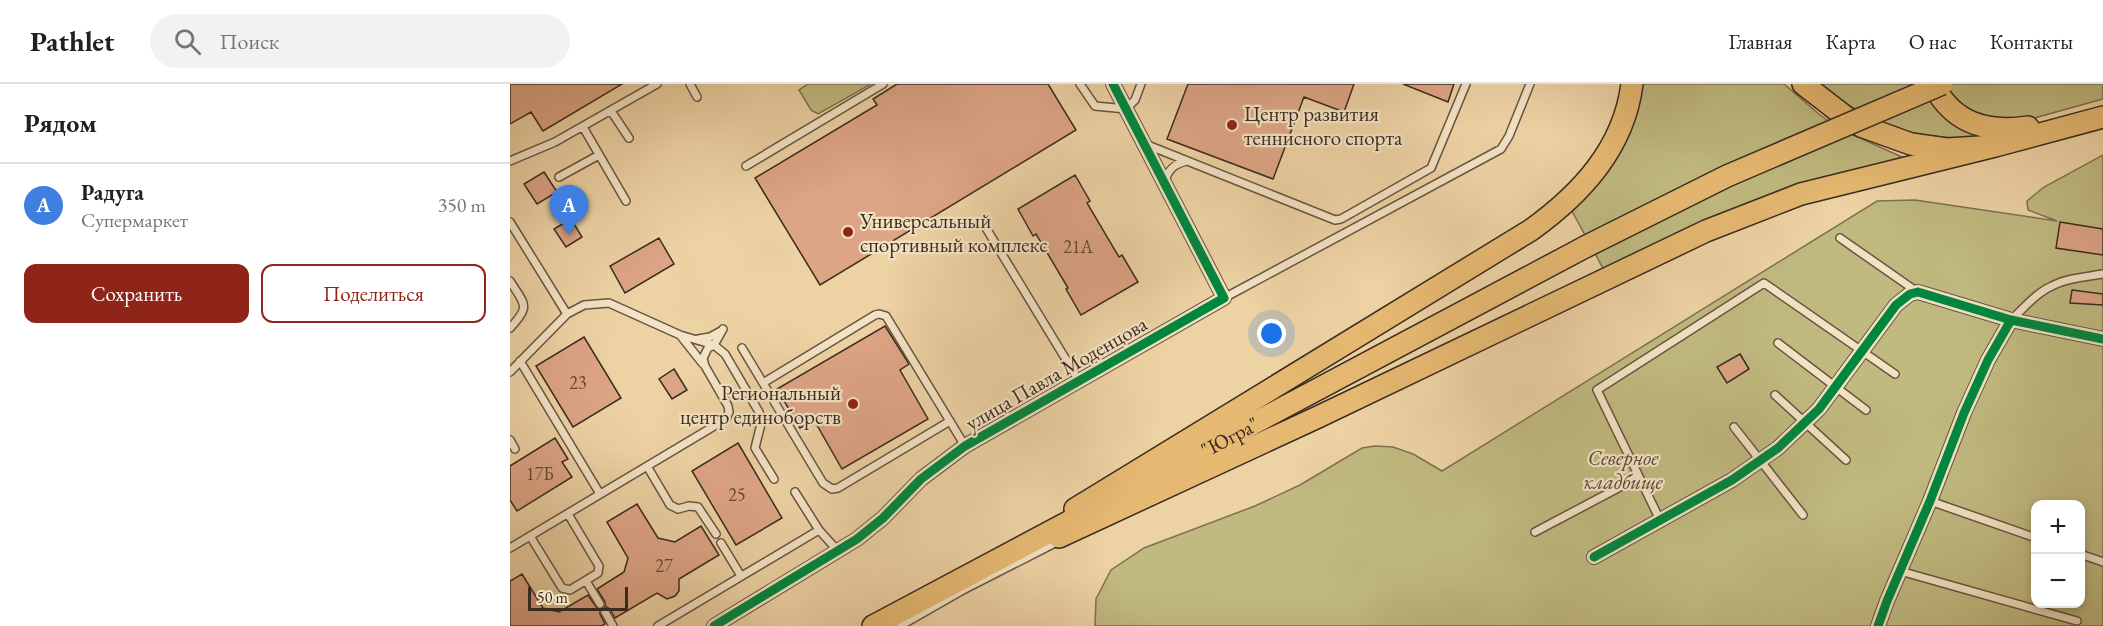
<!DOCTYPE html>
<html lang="ru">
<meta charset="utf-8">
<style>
body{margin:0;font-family:"EB Garamond",serif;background:#f2f2f2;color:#202124}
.controls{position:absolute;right:18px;bottom:18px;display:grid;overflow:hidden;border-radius:12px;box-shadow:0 3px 9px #0003}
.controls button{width:54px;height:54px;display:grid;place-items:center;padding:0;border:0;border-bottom:2px solid #e0e0e0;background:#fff;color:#202124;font:30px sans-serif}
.scale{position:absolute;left:18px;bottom:15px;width:100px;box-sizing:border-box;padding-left:6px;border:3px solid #3a2b1f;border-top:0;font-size:16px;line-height:21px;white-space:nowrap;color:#3a2b1f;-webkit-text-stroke:4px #f3e2c4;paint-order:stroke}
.you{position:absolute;left:762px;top:250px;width:21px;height:21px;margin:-15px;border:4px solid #fff;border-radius:50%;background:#1a73e8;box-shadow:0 0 0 9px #1a73e833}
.badge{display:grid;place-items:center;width:39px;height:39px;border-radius:50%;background:#8f2418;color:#fff;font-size:20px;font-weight:700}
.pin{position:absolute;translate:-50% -50px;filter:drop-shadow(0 2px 3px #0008)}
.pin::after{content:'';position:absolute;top:32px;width:21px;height:18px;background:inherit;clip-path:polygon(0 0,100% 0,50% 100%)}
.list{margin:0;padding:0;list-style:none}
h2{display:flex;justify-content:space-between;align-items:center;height:78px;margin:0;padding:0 24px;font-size:26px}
h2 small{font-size:20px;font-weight:400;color:#757577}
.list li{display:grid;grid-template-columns:39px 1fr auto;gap:18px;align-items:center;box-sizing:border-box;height:84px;padding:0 24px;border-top:2px solid #e0e0e0}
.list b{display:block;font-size:22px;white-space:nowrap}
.list p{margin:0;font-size:20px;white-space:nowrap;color:#757577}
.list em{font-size:20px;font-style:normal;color:#757577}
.actions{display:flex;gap:12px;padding:18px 24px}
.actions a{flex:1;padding:14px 0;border:2px solid #8f2418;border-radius:12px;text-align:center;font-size:21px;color:#8f2418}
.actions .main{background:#8f2418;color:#fff}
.icon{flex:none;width:33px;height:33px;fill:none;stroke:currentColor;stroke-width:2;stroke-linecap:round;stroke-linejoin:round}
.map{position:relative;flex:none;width:1593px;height:542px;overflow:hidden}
header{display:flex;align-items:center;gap:36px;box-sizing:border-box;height:84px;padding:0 30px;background:#fff;border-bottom:2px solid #e0e0e0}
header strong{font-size:28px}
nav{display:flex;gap:33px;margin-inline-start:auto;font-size:21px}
.search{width:420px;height:54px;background:#f2f2f2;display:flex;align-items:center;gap:15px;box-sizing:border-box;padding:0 21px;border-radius:33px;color:#757577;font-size:22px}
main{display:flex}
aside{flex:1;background:#fff}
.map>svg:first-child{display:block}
.green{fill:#c0ba80;stroke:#7d7250;stroke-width:1.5;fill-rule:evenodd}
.building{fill:#dda485;stroke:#3a2b1f;stroke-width:1.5}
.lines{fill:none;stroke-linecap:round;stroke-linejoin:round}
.service-casing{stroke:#675540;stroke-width:10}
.minor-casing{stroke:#675540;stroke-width:16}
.primary-casing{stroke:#3a2b1f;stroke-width:24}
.trunk-casing{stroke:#3a2b1f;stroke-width:24}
.service{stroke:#f3e2c4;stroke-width:7}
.minor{stroke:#f3e2c4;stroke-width:14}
.primary{stroke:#e6b972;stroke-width:21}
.trunk{stroke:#e6b972;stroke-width:21}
.trunk-bridge-casing{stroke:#3a2b1f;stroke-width:24;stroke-linecap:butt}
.trunk-bridge{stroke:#e6b972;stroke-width:21}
.cycleway-casing{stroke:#f3e2c4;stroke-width:13}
.cycleway{stroke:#00873e;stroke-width:9}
.poi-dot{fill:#8f2418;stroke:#f3e2c4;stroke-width:2}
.labels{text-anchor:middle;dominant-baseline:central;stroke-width:4.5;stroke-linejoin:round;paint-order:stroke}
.number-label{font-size:18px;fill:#634938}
.poi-label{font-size:21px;fill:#3a2b1f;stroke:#f3e2c4;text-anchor:start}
.street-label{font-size:21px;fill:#3a2b1f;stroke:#f3e2c4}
.park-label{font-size:21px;font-style:italic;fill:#554832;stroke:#f3e2c4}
</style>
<header>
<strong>Pathlet</strong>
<div class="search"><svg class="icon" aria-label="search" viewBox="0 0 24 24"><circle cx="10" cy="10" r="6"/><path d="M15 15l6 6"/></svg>Поиск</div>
<nav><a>Главная</a><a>Карта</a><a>О нас</a><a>Контакты</a></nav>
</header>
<main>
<aside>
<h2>Рядом<small></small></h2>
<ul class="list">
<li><span class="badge" style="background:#3f7fe0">A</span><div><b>Радуга</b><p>Супермаркет</p></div><em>350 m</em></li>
</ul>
<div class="actions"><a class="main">Сохранить</a><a>Поделиться</a></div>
</aside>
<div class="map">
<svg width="1593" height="542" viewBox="0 0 1593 542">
<rect width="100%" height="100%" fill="#edd2a4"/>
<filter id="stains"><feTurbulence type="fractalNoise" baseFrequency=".00333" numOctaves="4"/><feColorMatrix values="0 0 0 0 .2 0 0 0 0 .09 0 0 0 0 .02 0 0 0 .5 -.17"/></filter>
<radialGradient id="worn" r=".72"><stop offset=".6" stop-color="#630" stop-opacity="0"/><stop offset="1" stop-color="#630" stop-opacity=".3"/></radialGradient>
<path class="green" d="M298 0H361L308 30 301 26 289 6Z
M1130 0H1274L1310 31 1332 46 1392 73 1095 188 1062 127 1085 102Z
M1309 0H1410C1425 29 1438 39 1467 52L1466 54C1400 56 1360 40 1309 0Z
M1434 0H1593V15L1517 36 1470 33 1451 21Z
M1593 71V542H585L586 515 601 486 634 464 745 422 790 401 852 364 865 362 883 363 903 370 932 387 1367 117 1405 116 1547 137 1518 126 1517 117 1534 103ZM1526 420H1570V520H1526Z"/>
<path class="building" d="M0 0H112L33 47 21 28 0 40Z
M387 0H538L566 46 310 201 245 94 367 21 363 15Z
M678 0H844L834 28 794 13 763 95 657 55Z
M893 0H944L938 18Z
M34 88 47 108 27 120 14 100Z
M565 91 580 117 577 119 609 173 612 171 628 198 571 231 556 205 558 204 526 150 523 152 508 125Z
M61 135 72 153 56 163 44 145Z
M1550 138 1593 145V171L1546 164Z
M149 154 164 180 115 209 100 182Z
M1562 206 1593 210V221L1560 219Z
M375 242 399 280 390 286 418 335 332 385 304 336 290 344 267 305Z
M74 253 111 314 63 343 26 282Z
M1230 270 1239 285 1217 299 1207 283Z
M164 285 177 306 162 315 149 295Z
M45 354 58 375 52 378 62 393 7 427 0 416V382Z
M228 359 272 434 226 461 182 387Z
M127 420 148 454 165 458 191 442 209 471 169 495V507L165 512 157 515 147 509 105 534 100 525 95 522V518L87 505 114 488 118 474 97 438Z
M12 490 33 524 49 528 78 511 86 523 90 526V530L95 540 91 542H0V497Z"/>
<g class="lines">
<g class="service-casing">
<path id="service" d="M180 0 187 13
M570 0 585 22 616 25 625 16 631 0
M101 27 119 54
M73 43 116 117
M635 60 825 136 831 135 921 84 956 0
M0 77 45 58 147 0
M236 82 373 0
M49 93 89 71
M655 99C657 86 664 80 677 77
M0 138 57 230 0 288
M476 144 569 297
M1330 154 1406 207
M0 197C15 221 21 222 0 244
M714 214 991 65 999 52 1020 0
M57 230 74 221 99 219 170 251 204 261 213 245
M1502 235C1514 224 1526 209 1542 202 1557 194 1576 193 1593 190
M170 251 193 280
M188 255 200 253 211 247
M1268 259 1356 326
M232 264 253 299 365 231 369 230 376 232 455 362
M10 277 90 410
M253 299 313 399 322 405 328 404 440 337
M1265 311 1336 376
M1224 343 1293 431
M0 356 5 365
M137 382 160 421 168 425 179 422 188 423 206 450
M285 408 309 446
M1420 417 1526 454
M1150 436 1087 306 1254 199 1385 290
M1025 448 1129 393
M20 452 52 504 60 506 88 489 89 482 58 430
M211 459 231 492
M0 464 216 335 219 328 218 322 195 282 193 274 198 264 204 261 215 270 249 328 252 336 245 364 264 395
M1570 470 1593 478
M1390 487 1567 537
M76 497 90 520
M95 528 103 542
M148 542 309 446 328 467
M390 542 453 506 549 457"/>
</g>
<g class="minor-casing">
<path id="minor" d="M1084 473 1222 396 1268 364 1309 325 1386 221 1400 210 1408 208 1501 236
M204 542 347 455 373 434 411 395 455 362 714 214 603 0
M1368 542 1377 517 1420 417 1454 329 1478 276 1501 236 1593 255"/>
</g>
<g class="primary-casing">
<path id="primary" d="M1293 0 1337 34 1351 42 1401 60 1437 65 1485 62 1593 33
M1423 0C1443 40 1477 49 1518 43
M565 425 1021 146C1071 110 1114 64 1122 0
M549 453 808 333 1196 147 1291 110 1485 62"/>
</g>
<g class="trunk-casing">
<g id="trunk">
<path id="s1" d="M363 542 1075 163"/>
</g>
</g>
<use href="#service" class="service"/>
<use href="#minor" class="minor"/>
<use href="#primary" class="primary"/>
<use href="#trunk" class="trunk"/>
<g class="trunk-bridge-casing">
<path id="trunk-bridge" d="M1075 163 1217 92 1432 0"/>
</g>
<use href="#trunk-bridge" class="trunk-bridge"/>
<g class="cycleway-casing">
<path id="cycleway" d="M1084 473 1222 396 1268 364 1309 325 1386 221 1400 210 1408 208 1501 236
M204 542 347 455 373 434 411 395 455 362 714 214 603 0
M1368 542 1377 517 1420 417 1454 329 1478 276 1501 236 1593 255"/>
</g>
<use href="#cycleway" class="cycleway"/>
</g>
<g class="poi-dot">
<circle cx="722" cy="41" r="6"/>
<circle cx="338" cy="148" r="6"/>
<circle cx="343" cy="320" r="6"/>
</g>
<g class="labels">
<g class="number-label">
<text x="568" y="162">21А</text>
<text x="68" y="298">23</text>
<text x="30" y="389">17Б</text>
<text x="227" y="410">25</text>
<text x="154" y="481">27</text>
</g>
<g class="poi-label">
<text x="734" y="29">Центр развития<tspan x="734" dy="24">теннисного спорта</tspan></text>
<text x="350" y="136">Универсальный<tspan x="350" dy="24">спортивный комплекс</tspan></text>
<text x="331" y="308" text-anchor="end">Региональный<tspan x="331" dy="24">центр единоборств</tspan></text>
</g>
<g class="street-label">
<text transform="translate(546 289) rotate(-30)">улица Павла Моденцова</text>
<text stroke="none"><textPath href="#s1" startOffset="404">"Югра"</textPath></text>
</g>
<g class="park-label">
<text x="1113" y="373">Северное<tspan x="1113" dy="24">кладбище</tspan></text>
</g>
</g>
<rect width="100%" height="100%" filter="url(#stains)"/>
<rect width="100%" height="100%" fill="url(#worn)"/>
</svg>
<div class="controls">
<button>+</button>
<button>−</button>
</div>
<div class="scale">50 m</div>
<div class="you"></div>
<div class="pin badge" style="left:59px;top:151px;background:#3f7fe0">A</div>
</div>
</main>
